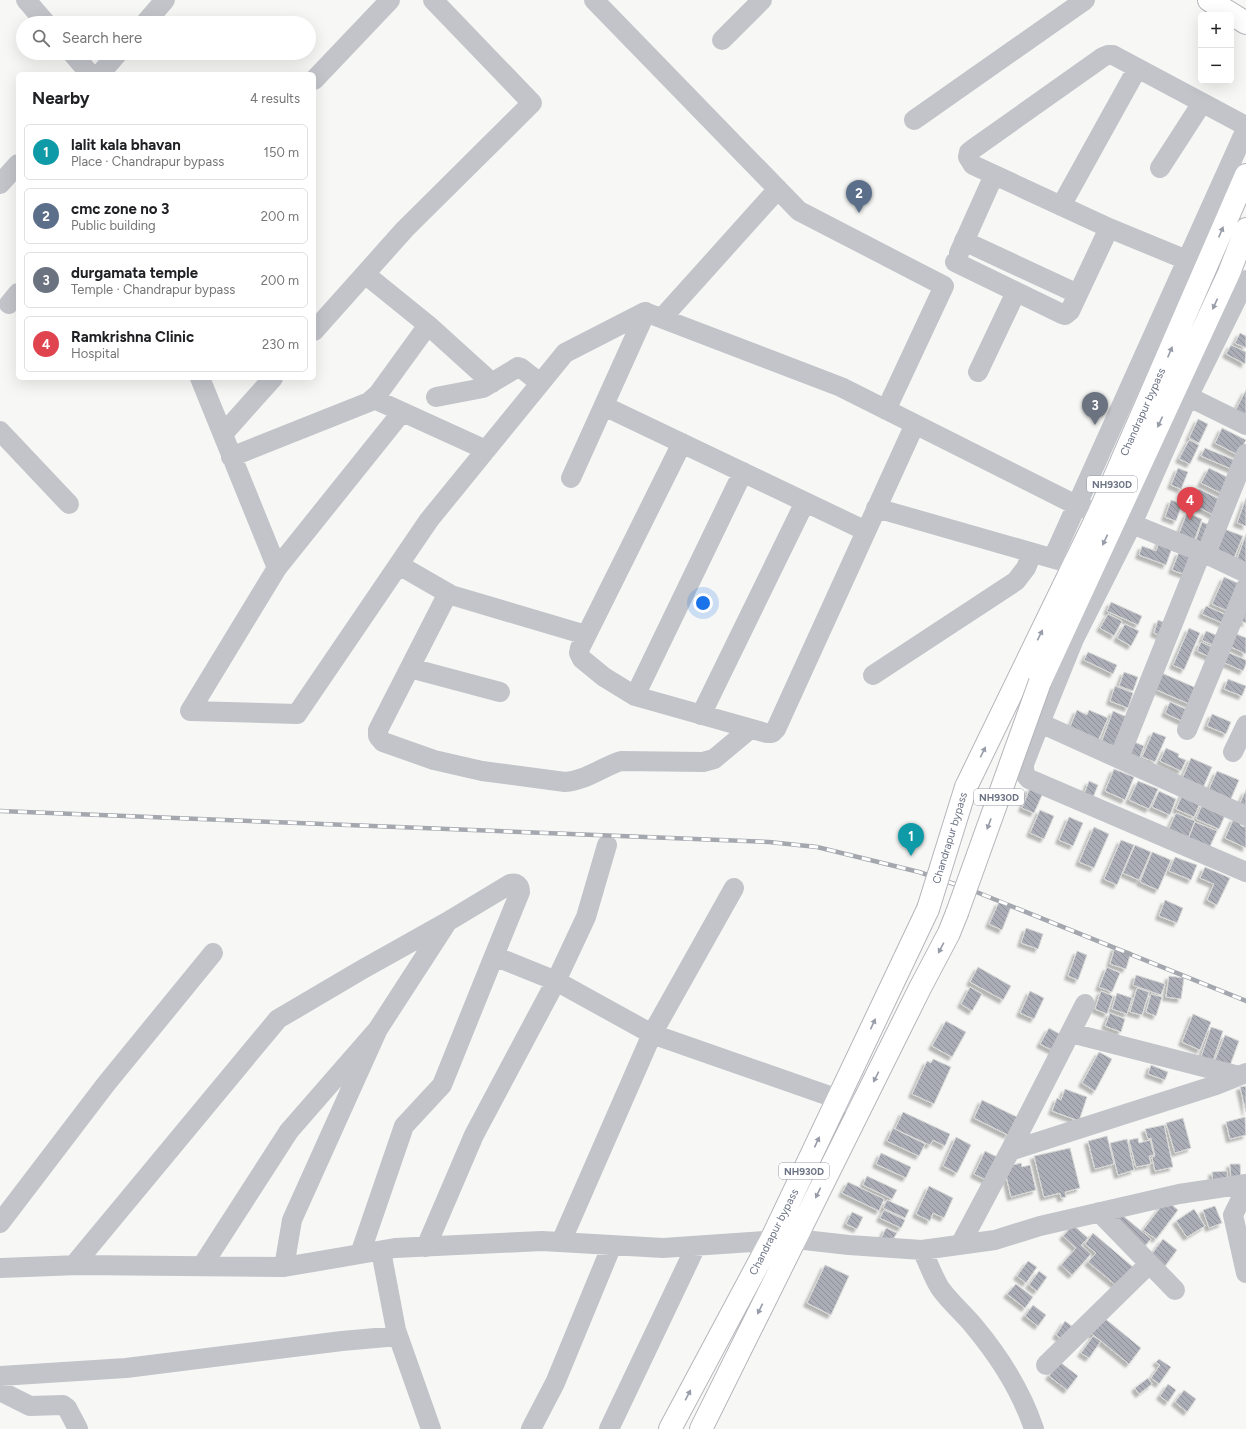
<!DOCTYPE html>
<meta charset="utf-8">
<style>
body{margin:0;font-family:Figtree,sans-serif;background:#f2f2f2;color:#202124}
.controls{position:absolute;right:12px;top:12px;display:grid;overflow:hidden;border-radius:6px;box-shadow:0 4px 16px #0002}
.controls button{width:36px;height:36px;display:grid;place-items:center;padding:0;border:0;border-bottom:1px solid #e0e0e0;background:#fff;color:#202124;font:20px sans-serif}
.you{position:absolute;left:703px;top:603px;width:14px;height:14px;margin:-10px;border:3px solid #fff;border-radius:50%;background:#1a73e8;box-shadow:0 0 0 6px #1a73e833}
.badge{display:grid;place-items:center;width:26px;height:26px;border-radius:50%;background:#b45309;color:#fff;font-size:13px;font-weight:700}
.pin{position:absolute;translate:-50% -33px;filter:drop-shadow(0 1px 2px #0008)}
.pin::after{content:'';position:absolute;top:21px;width:14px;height:12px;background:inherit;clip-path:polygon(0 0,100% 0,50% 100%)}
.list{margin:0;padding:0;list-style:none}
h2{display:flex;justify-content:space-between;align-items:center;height:52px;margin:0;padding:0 16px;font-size:17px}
h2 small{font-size:13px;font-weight:400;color:#757577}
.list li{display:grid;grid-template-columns:26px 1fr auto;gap:12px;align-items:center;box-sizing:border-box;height:56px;margin:0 8px 8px;padding:0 8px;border:1px solid #e0e0e0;border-radius:6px}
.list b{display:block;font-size:15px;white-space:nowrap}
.list p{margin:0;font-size:13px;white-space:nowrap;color:#757577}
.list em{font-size:13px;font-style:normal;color:#757577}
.icon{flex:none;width:22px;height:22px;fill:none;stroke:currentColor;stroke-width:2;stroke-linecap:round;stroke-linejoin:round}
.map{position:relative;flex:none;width:1246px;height:1429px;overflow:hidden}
.search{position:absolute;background:#fff;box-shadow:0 4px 16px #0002;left:16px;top:16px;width:300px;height:44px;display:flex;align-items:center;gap:10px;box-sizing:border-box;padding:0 14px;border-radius:22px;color:#757577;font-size:15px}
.panel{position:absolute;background:#fff;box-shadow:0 4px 16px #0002;left:16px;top:72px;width:300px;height:308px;border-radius:6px}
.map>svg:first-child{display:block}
.building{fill:url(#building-back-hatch);stroke:#d9dad8;filter:url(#shadow)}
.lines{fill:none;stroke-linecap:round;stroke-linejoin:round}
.highway-casing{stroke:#b4b5ba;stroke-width:24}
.minor{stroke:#c2c4c9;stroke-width:20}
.highway{stroke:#fff;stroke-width:22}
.rail-casing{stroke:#a4a7ae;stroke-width:4.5}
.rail{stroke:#fff;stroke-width:3;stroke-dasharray:9;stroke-linecap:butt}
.highway-bridge-casing{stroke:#b4b5ba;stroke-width:24;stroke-linecap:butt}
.highway-bridge{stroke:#fff;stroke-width:22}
.oneway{fill:#979ca8}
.labels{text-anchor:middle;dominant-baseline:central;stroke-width:4;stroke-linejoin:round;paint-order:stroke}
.shield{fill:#fff;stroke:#979ca8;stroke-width:1}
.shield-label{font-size:10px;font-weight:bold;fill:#6b7283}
.street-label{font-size:11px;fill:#6b7283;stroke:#fff}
</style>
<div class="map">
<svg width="1246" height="1429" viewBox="0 0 1246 1429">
<defs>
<pattern id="building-back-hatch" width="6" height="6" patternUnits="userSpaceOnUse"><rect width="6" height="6" fill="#aaadb5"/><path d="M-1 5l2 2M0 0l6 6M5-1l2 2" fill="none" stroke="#8e9199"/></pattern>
<filter id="shadow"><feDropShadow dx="-3.5" dy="3.5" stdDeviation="1" flood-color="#0004"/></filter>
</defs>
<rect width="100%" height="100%" fill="#f7f8f6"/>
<path class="building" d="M1240 333 1246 336V348L1235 343Z
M1231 345 1246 352 1245 364 1226 354Z
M1246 390V419L1234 413Z
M1198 419 1208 424 1199 443 1189 438Z
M1222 428 1246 440 1238 455 1215 443Z
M1189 440 1199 445 1190 464 1179 459Z
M1205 448 1237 461 1234 470 1201 456Z
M1178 468 1188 472 1181 489 1171 485Z
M1209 468 1233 480 1225 495 1201 483Z
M1199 489 1223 501 1215 516 1191 503Z
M1246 498V526L1237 523Z
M1171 500 1182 504 1176 521 1165 517Z
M1187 513 1202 519 1193 544 1177 538Z
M1202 522 1212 526 1204 547 1195 543Z
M1224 529 1243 536 1234 558 1212 550Z
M1246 534V565L1236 562Z
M1160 540 1173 545 1166 565 1139 555 1142 546 1156 551Z
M1179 552 1195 558 1189 576 1172 570Z
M1224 577 1242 585 1230 612 1212 604Z
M1111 602 1142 616 1138 625 1107 611Z
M1246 602V623L1238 620Z
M1206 606 1231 617 1227 625 1202 614Z
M1108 614 1122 621 1114 636 1100 628Z
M1158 620 1171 625 1166 638 1154 633Z
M1125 624 1139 631 1131 646 1117 638Z
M1189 628 1200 633 1184 670 1173 665Z
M1206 631 1221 637 1217 647 1202 640Z
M1232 632 1246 638V654L1227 645Z
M1201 642 1216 649 1212 658 1197 651Z
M1088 652 1117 665 1113 674 1084 660Z
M1227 652 1246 660V664L1243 671 1223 662Z
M1157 671 1201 690 1194 706 1150 687Z
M1124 672 1138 677 1133 691 1119 686Z
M1228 679 1246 686 1242 696 1224 689Z
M1115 686 1133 693 1128 708 1110 701Z
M1170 702 1192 712 1186 723 1165 713Z
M1077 710 1087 715 1089 710 1108 718 1098 741 1069 729Z
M1113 711 1127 717 1115 748 1101 743Z
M1212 714 1231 722 1226 734 1207 726Z
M1153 732 1166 737 1155 762 1142 757Z
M1132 741 1144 746 1138 762 1126 758Z
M1166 748 1179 754 1178 757 1186 760 1181 771 1160 761Z
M1191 758 1212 767 1203 788 1182 779Z
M1114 769 1134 777 1125 800 1105 791Z
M1217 771 1239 780 1230 801 1208 791Z
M1089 781 1098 785 1092 800 1083 797Z
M1138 781 1158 789 1149 809 1129 800Z
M1030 788 1043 793 1034 813 1022 808Z
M1246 790V808L1239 805Z
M1159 791 1176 799 1170 815 1152 807Z
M1183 793 1201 801 1194 817 1176 809Z
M1203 803 1226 813 1219 829 1196 819Z
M1040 810 1054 816 1044 839 1030 833Z
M1176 813 1195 821 1186 843 1166 835Z
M1069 817 1083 823 1073 846 1059 840Z
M1234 818 1241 821 1240 825 1244 827 1246 823V848L1225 838Z
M1195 822 1217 831 1207 853 1186 844Z
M1094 827 1109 834 1094 868 1079 862Z
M1121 840 1134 845 1117 885 1104 879Z
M1135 845 1151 852 1139 880 1123 873Z
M1152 852 1171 860 1158 890 1140 882Z
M1175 857 1197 865 1191 880 1169 871Z
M1205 867 1230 878 1217 905 1207 900 1214 884 1200 878Z
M1165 900 1183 908 1177 923 1159 916Z
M999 902 1011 907 1002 930 989 924Z
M1026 928 1043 934 1038 949 1021 943Z
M1115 947 1131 952 1126 969 1110 964Z
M1077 951 1087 955 1078 980 1068 976Z
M978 967 1011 986 1003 1000 970 982Z
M1107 967 1120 973 1112 992 1099 987Z
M1136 975 1165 984 1161 995 1133 985Z
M1169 976 1184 978 1181 999 1166 997Z
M970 987 982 994 972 1011 961 1004Z
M1137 988 1149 992 1142 1015 1130 1012Z
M1030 991 1044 998 1034 1019 1020 1013Z
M1101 991 1113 996 1107 1014 1095 1009Z
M1117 993 1132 998 1127 1014 1112 1009Z
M1151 994 1162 997 1156 1016 1146 1012Z
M1110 1013 1125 1019 1121 1032 1105 1026Z
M1193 1014 1211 1022 1200 1050 1182 1042Z
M946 1021 966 1032 952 1057 932 1046Z
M1211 1027 1223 1031 1211 1067 1199 1063Z
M1049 1028 1065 1037 1056 1052 1040 1044Z
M1225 1035 1239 1041 1228 1071 1213 1065Z
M1099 1052 1112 1059 1095 1091 1082 1083Z
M933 1059 951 1067 934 1104 912 1094 927 1061 931 1063Z
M1151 1065 1168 1072 1165 1080 1148 1074Z
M1246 1086V1112L1240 1087Z
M1065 1089 1087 1097 1079 1121 1052 1111 1057 1098 1061 1100Z
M982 1100 1017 1117 1008 1135 974 1118Z
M903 1112 950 1134 945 1146 933 1140 930 1145 895 1129Z
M1245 1117 1246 1135 1230 1139 1226 1122Z
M1183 1118 1191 1148 1175 1153 1166 1123Z
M1164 1125 1173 1167 1155 1171 1152 1157 1155 1156 1151 1138 1148 1139 1145 1129Z
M893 1128 925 1144 919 1156 887 1141Z
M1107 1136 1114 1164 1095 1169 1088 1141Z
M956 1137 971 1145 957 1173 943 1166Z
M1138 1138 1139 1143 1150 1140 1154 1155 1149 1156 1151 1164 1136 1167 1129 1140Z
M1127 1139 1134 1170 1118 1175 1110 1143Z
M1070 1148 1080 1188 1065 1192 1066 1197 1061 1198 1060 1193 1044 1197 1034 1156Z
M985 1151 999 1158 988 1181 974 1174Z
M881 1153 911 1167 906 1178 876 1164Z
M1021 1163 1022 1167 1030 1165 1036 1190 1011 1197 1005 1171 1009 1166Z
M1230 1164H1240L1241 1181 1231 1182Z
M1227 1171 1228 1181 1213 1183 1212 1172Z
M867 1176 897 1190 892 1199 863 1185Z
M848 1182 884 1199 879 1211 842 1193Z
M929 1186 953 1198 944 1218 933 1213 930 1221 916 1214Z
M887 1200 909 1210 905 1218 883 1208Z
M1166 1200 1178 1210 1156 1239 1143 1230Z
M1215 1206 1222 1223 1209 1228 1203 1210Z
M1194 1209 1205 1226 1187 1237 1176 1221Z
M884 1210 905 1220 901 1228 880 1218Z
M1116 1210 1151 1239 1143 1248 1108 1220Z
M852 1212 863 1217 857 1229 846 1224Z
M1073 1225 1088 1238 1081 1245 1091 1254 1072 1275 1061 1265 1076 1248 1063 1236Z
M886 1228 897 1233 890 1244 879 1243Z
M1093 1233 1133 1267 1117 1286 1088 1262 1096 1253 1085 1244Z
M1163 1239 1177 1250 1165 1266 1151 1255Z
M1028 1261 1037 1267 1026 1283 1017 1276Z
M825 1265 849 1276 831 1315 807 1303Z
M1039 1271 1047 1277 1037 1291 1029 1285Z
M1016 1284 1033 1297 1025 1308 1007 1294Z
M1033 1305 1046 1315 1038 1326 1025 1316Z
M1103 1317 1141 1348 1129 1364 1090 1332Z
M1065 1321 1073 1327 1063 1340 1056 1335Z
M1093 1336 1101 1341 1089 1358 1081 1353Z
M1159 1359 1171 1367 1159 1384 1151 1378 1160 1365 1156 1362Z
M1060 1362 1078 1376 1067 1390 1049 1376Z
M1148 1378 1152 1384 1139 1394 1135 1388Z
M1168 1384 1176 1390 1168 1402 1160 1396Z
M1184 1390 1196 1399 1187 1412 1175 1402Z"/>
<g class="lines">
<g class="highway-casing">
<path id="highway" d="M1209 0 1246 23
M1040 682 1229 273 1246 229
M966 787 1099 513 1246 175
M670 1429 771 1240 928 909
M701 1429 920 988 949 933 957 913"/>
</g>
<path class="minor" d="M26 0 46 23
M594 0 799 211 944 286 886 410
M145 23 165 0
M722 40 762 0
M72 53 90 74
M100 74 118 53
M314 80 390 0
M914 120 1085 0
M1160 168 1202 103
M0 184 18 164
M1061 206 1137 69
M964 241 1078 294
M959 253 994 175
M955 262 1062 314 1065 315 1070 311 1109 228
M1206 268 1109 228 973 165 968 157 969 152 973 149 1103 57 1108 55H1113L1246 126
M365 274 428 325 492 383
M1246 280 1188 397 1132 524 1074 639 1040 723 1024 764C1024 771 1024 774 1029 779L1246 872
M9 304 18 293
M662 318 778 189
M314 331 405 229 532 103 433 0
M978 372 1016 292
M200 378 277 568 190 711 297 714 429 520 565 353 645 312 841 387 1076 505 1132 524 1206 554 1246 573
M1177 391 1246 425
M436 397 483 388 518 367 521 368 540 383
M374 399 486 450
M604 406 866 531
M0 431 69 504
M223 434 273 378
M682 443 580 648 579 653 582 659 604 677 635 696 766 733H772L776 729 915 424
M231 457 369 402 378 394 428 325
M571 478 646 312
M876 508 1065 562
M1206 554 1246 454
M1053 558 1246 129
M399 565 451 595 586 635
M277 568 402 412
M448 593 378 730V736L383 742 434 760 482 771 565 782C585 781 602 767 621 761L703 762 714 759 750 729
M410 668 500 692
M873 675 1016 581 1026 568 1032 553
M635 696 743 472
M701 715 805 502
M1040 723 1246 816
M1187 730 1246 587
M1233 752 1246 725
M1119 758 1201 553
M378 1029 446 924
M1071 1033 1239 1076
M1010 1151 1085 1004
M1246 1189 1233 1215 1246 1273
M1099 1212 1175 1290
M0 1223 106 1084 213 953
M561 1242 652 1034 734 888
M960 1245 1010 1151 1216 1085 1246 1073
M426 1247 474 1135 556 981 652 1034 861 1107
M922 1250C928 1262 933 1277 940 1288 950 1302 962 1312 973 1325 999 1356 1021 1390 1034 1429
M381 1251 396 1330 431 1429
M360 1254 404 1126 442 1085 494 956 556 981 586 917 607 845
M74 1265 278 1019 363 969 447 922 510 884C517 882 520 886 520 892L494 956
M202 1266 289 1131 378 1029 292 1220 284 1267
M0 1268 79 1265 284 1267 395 1248 542 1241 663 1248 795 1239 849 1245 922 1250 995 1240 1040 1226 1179 1194 1246 1184
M1046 1365 1149 1264
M0 1376 126 1368 342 1341 398 1336
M0 1391 30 1406 63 1405 67 1408 78 1429
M531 1429 555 1383 612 1245
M609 1429 696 1246"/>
<use href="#highway" class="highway"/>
<g class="rail-casing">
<path id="rail" d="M0 811 769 842 817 847 919 872 969 889 1246 1001"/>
</g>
<use href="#rail" class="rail"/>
<g class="highway-bridge-casing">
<path id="highway-bridge" d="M928 909 966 787
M957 913 1040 682"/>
</g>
<use href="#highway-bridge" class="highway-bridge"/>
</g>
<defs><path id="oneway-solid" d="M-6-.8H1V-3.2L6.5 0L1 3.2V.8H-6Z"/></defs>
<g class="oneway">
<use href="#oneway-solid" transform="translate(1221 232) rotate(-67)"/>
<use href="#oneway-solid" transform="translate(1215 304) rotate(115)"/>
<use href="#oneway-solid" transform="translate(1170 352) rotate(-67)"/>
<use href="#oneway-solid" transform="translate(1160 422) rotate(115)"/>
<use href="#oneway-solid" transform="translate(1105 540) rotate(115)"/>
<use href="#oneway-solid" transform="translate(1040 635) rotate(-64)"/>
<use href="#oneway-solid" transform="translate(983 752) rotate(-64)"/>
<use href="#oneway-solid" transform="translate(989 824) rotate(110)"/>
<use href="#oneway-solid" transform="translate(941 948) rotate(118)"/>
<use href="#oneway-solid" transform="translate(873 1024) rotate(-65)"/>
<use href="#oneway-solid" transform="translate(876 1077) rotate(117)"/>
<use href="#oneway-solid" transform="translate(817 1142) rotate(-65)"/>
<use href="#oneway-solid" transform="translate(818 1193) rotate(116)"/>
<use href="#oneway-solid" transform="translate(760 1309) rotate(116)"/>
<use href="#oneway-solid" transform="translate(688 1395) rotate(-62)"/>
</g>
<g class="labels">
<g class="shield">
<rect x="1087" y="476" width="50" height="16" rx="3"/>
<rect x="974" y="789" width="50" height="16" rx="3"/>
<rect x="779" y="1163" width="50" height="16" rx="3"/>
</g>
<g class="shield-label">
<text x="1112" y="484">NH930D</text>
<text x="999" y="797">NH930D</text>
<text x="804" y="1171">NH930D</text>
</g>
<g class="street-label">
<text transform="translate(1143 412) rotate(-66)">Chandrapur bypass</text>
<text transform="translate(950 838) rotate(-73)">Chandrapur bypass</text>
<text transform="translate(774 1232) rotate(-63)">Chandrapur bypass</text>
</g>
</g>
</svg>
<div class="controls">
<button>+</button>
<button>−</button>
</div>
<div class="you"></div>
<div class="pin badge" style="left:911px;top:856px;background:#0f9aa8">1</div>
<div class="pin badge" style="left:859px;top:213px;background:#5c6f8a">2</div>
<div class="pin badge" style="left:1095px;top:425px;background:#6b7280">3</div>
<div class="pin badge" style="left:1190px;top:520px;background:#e0444e">4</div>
<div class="search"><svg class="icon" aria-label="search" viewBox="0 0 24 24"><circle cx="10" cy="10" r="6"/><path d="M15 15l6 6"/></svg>Search here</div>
<section class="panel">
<h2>Nearby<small>4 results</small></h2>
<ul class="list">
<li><span class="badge" style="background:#0f9aa8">1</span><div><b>lalit kala bhavan</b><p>Place · Chandrapur bypass</p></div><em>150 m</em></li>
<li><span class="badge" style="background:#5c6f8a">2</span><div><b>cmc zone no 3</b><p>Public building</p></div><em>200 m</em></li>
<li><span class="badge" style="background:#6b7280">3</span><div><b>durgamata temple</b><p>Temple · Chandrapur bypass</p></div><em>200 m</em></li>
<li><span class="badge" style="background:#e0444e">4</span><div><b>Ramkrishna Clinic</b><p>Hospital</p></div><em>230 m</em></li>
</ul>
</section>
</div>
